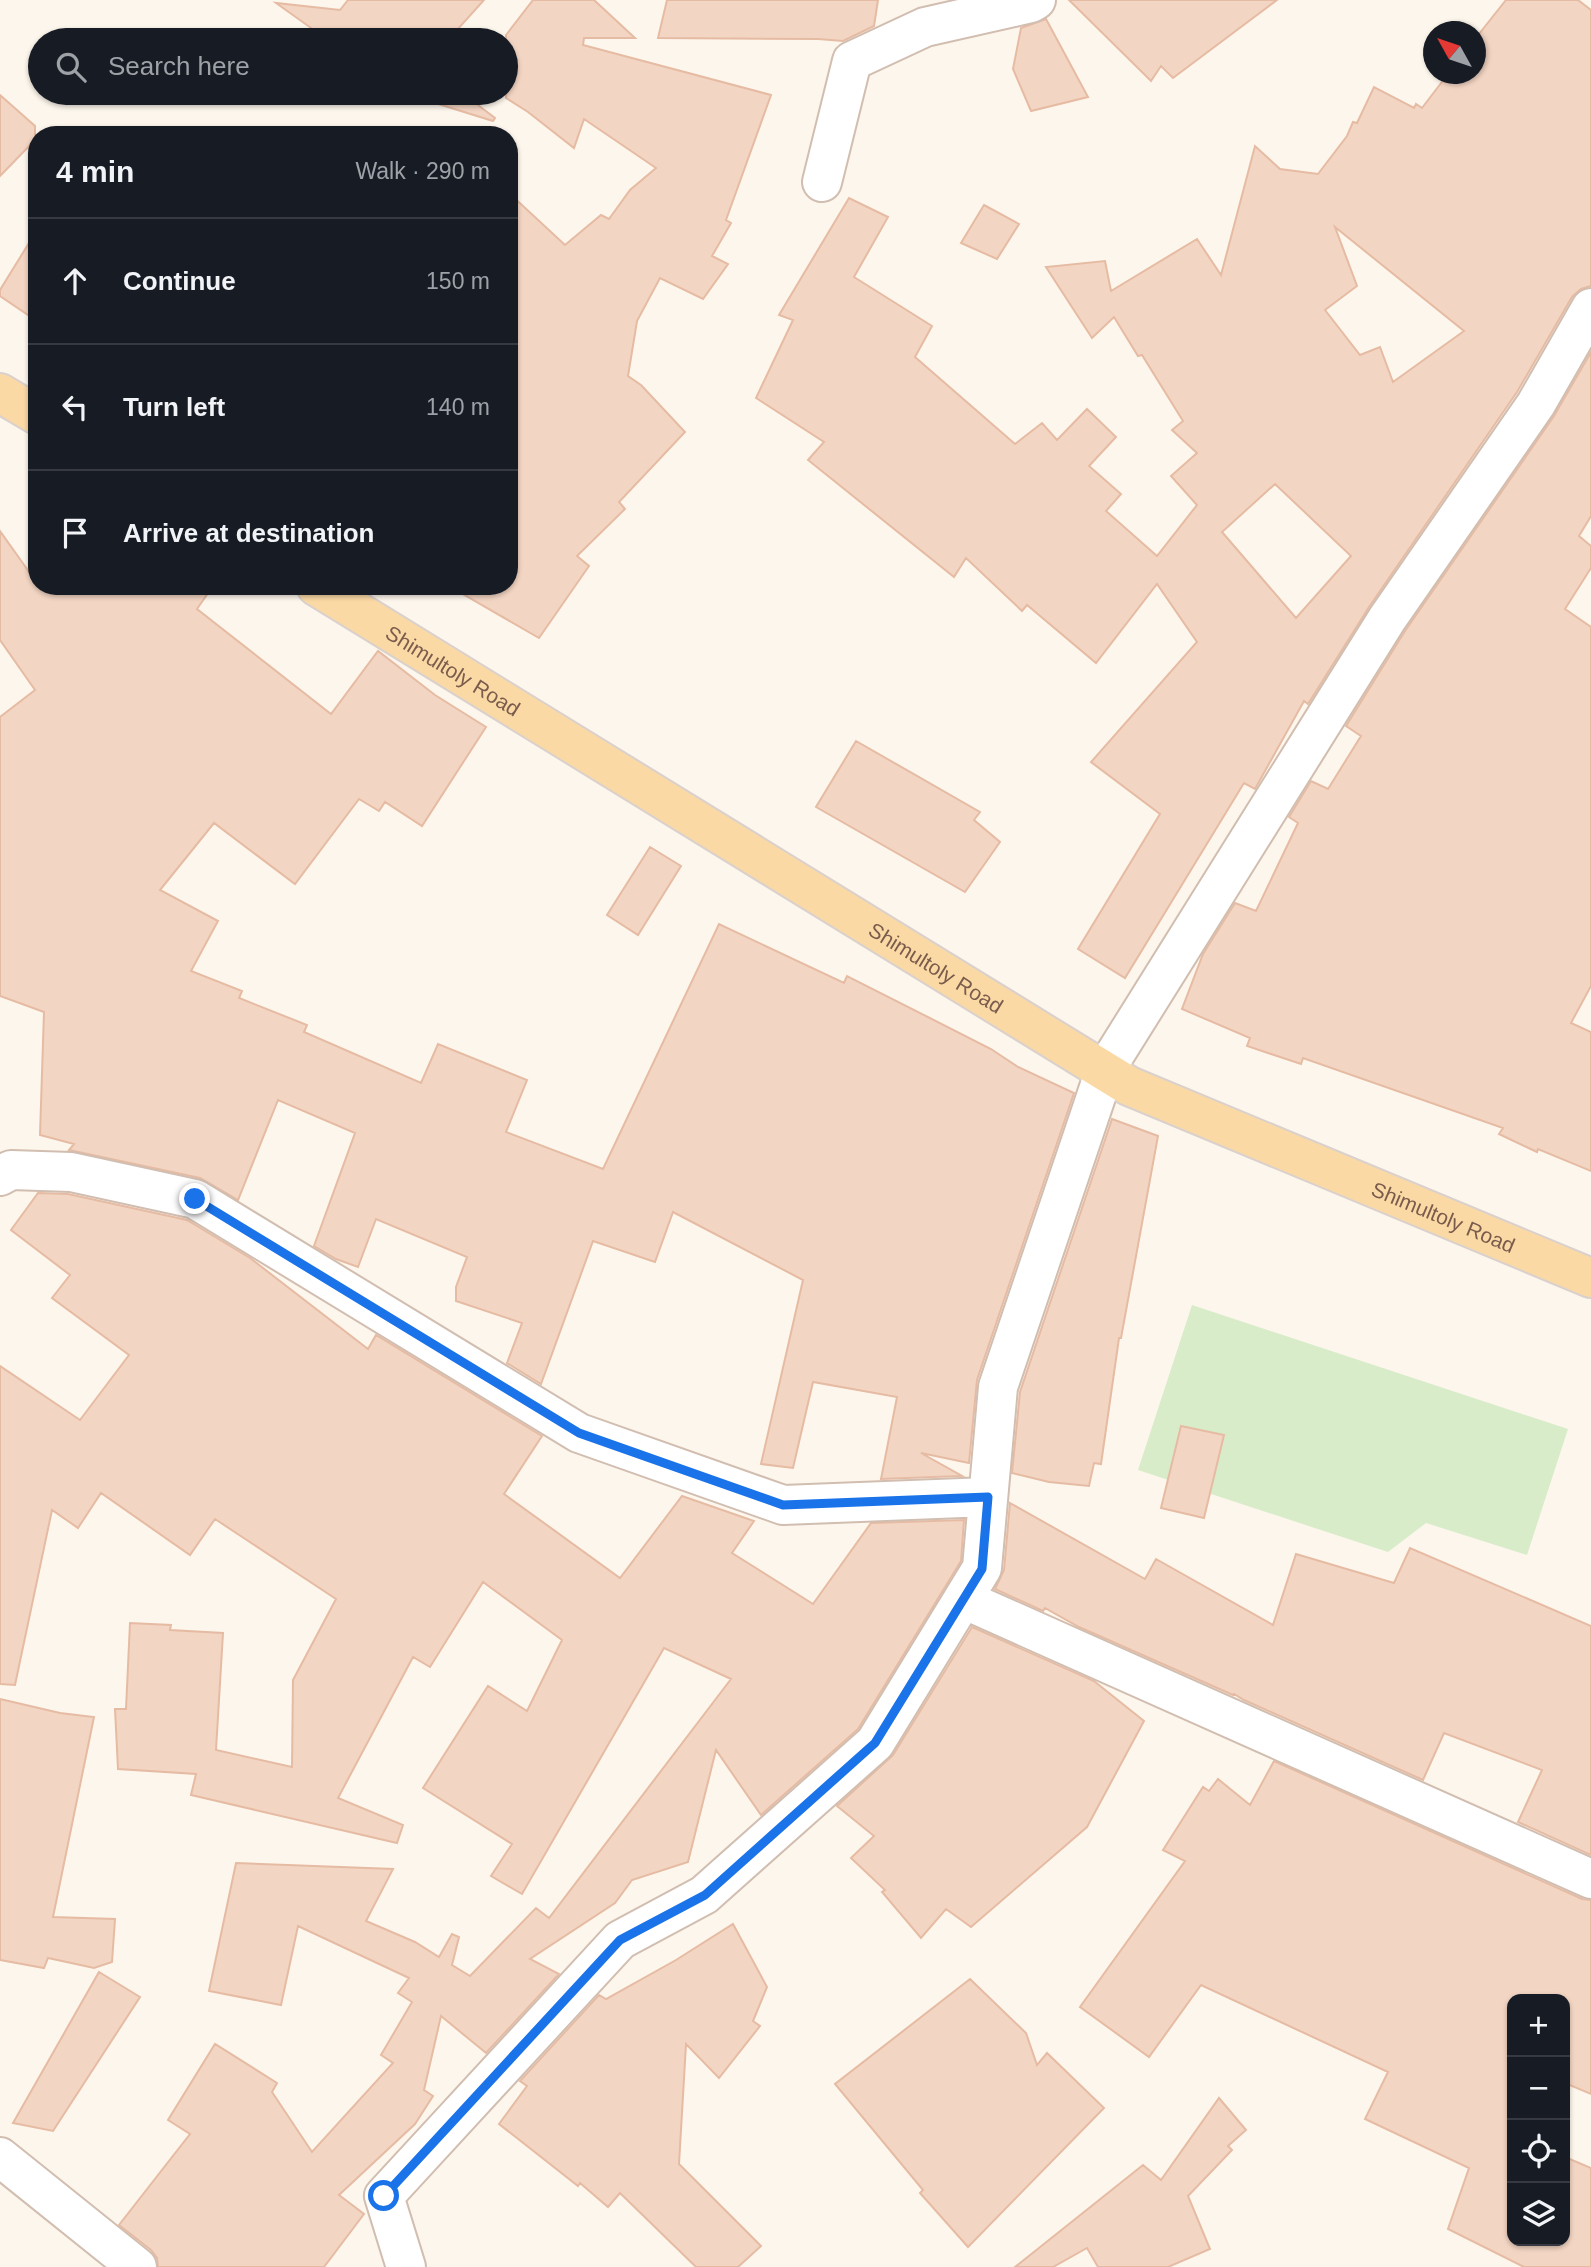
<!DOCTYPE html>
<meta charset="utf-8">
<style>
body{margin:0;font-family:Arial,sans-serif;background:#20242c;color:#f1f3f6}
.controls{position:absolute;right:21px;bottom:21px;display:grid;overflow:hidden;border-radius:14px;box-shadow:0 2px 5px #0004}
.controls button{width:63px;height:63px;display:grid;place-items:center;padding:0;border:0;border-bottom:2px solid #363941;background:#171b24;color:#f1f3f6;font:35px sans-serif}
.compass{position:absolute;left:1423px;top:21px;width:63px;height:63px;border-radius:50%;background:#171b24;box-shadow:0 2px 5px #0004;rotate:310deg}
.stop{position:absolute;width:21px;height:21px;margin:-16px;border:5px solid #1a73e8;border-radius:50%;background:#fff}
.stop.end{background:#1a73e8;border-color:#fff;box-shadow:0 2px 7px #0008}
.list{margin:0;padding:0;list-style:none}
h2{display:flex;justify-content:space-between;align-items:center;height:91px;margin:0;padding:0 28px;font-size:30px}
h2 small{font-size:23px;font-weight:400;color:#9ea1a6}
.list li{display:grid;grid-template-columns:46px 1fr auto;gap:21px;align-items:center;box-sizing:border-box;height:126px;padding:0 28px;border-top:2px solid #363941}
.list b{display:block;font-size:26px;white-space:nowrap}
.list em{font-size:23px;font-style:normal;color:#9ea1a6}
.icon{flex:none;width:38px;height:38px;fill:none;stroke:currentColor;stroke-width:2;stroke-linecap:round;stroke-linejoin:round}
.map{position:relative;flex:none;width:1591px;height:2267px;overflow:hidden}
.search{position:absolute;background:#171b24;box-shadow:0 2px 5px #0004;left:28px;top:28px;width:490px;height:77px;display:flex;align-items:center;gap:18px;box-sizing:border-box;padding:0 24px;border-radius:38px;color:#9ea1a6;font-size:26px}
.panel{position:absolute;background:#171b24;box-shadow:0 2px 5px #0004;left:28px;top:126px;width:490px;height:469px;border-radius:28px}
.map>svg:first-child{display:block}
.green{fill:#d8ecc9}
.building{fill:#f3d5c3;stroke:#e6bba3;stroke-width:2;fill-rule:evenodd}
.lines{fill:none;stroke-linecap:round;stroke-linejoin:round}
.street-casing{stroke:#d1beb0;stroke-width:42}
.primary-casing{stroke:#dad1cd;stroke-width:42}
.street{stroke:#fff;stroke-width:38}
.primary{stroke:#fbd9a5;stroke-width:38}
.route{stroke:#1a73e8;stroke-width:9}
.labels{text-anchor:middle;dominant-baseline:central;stroke-width:6;stroke-linejoin:round;paint-order:stroke}
.street-label{font-size:21px;fill:#7a5c4d;stroke:#fffaf3}
</style>
<div class="map">
<svg width="1591" height="2267" viewBox="0 0 1591 2267">
<rect width="100%" height="100%" fill="#fdf6ec"/>
<path class="green" d="M1192 1305 1568 1429 1527 1555 1426 1523 1388 1552 1138 1470Z"/>
<path class="building" d="M348 0H484L448 40H328L276 3 340 10Z
M533 0H594L635 38H584L583 45 771 95 726 220 731 223 712 256 728 264 703 299 660 278 637 321 628 376 641 385 685 432 619 502 625 509 577 556 589 566 539 638 449 586H509V193L565 245 601 215 609 219 630 190 656 168 584 119 574 148 528 112 506 98V35Z
M667 0H878L874 26 843 41 818 39 658 38Z
M1069 0H1277L1173 78 1161 66 1151 81Z
M1506 0H1578L1591 10V286L1581 289 1572 297 1517 392 1369 607 1308 704 1304 701 1255 789 1244 783 1125 978 1078 949 1160 814 1091 762 1197 642 1157 584 1096 663 1027 605 1022 611 966 558 954 577 808 460 824 442 756 398 793 320 779 315 849 198 888 217 854 277 932 326 915 357 1015 444 1042 423 1057 440 1087 409 1116 437 1089 466 1121 494 1106 511 1157 556 1197 505 1171 476 1197 453 1172 430 1183 421 1142 355 1138 356 1114 317 1092 338 1046 267 1105 261 1111 291 1197 239 1221 275 1255 146 1280 169 1318 174 1347 136 1353 122 1357 123 1374 87 1414 108 1416 104 1422 108 1448 74H1475V39ZM1335 227 1464 331 1393 382 1380 347 1360 355 1325 310 1357 286ZM1275 484 1351 556 1296 618 1222 532Z
M1046 19 1088 97 1031 111 1013 69 1021 28Z
M403 93H462L495 118 493 121Z
M0 95 35 126V140L0 176Z
M984 205 1019 224 997 259 961 243Z
M37 230V321L0 296V290Z
M1591 352V516L1579 536 1591 546V568L1565 609 1591 627V986L1571 1023 1591 1032V1171L1538 1149 1537 1152 1499 1134 1503 1128 1303 1058 1301 1064 1247 1046 1250 1038 1182 1009 1203 954 1235 903 1256 911 1298 823 1289 817 1311 781 1328 789 1361 736 1346 726 1405 631 1554 416Z
M0 531 37 583V586H213L197 609 331 714 378 651 435 695 486 727 422 826 385 802 379 811 359 799 295 884 214 823 160 890 218 921 191 971 242 991 239 998 307 1025 304 1032 421 1083 438 1044 527 1080 506 1132 603 1169 719 924 844 983 847 976 991 1049 1018 1067 1074 1093 977 1380 969 1463 921 1453 962 1476 881 1479 897 1397 813 1382 793 1468 761 1464 803 1280 673 1212 655 1262 593 1241 541 1384 507 1363 522 1323 456 1301V1287L467 1257 376 1219 358 1267 336 1259 314 1246 355 1133 278 1100 238 1200 200 1178 69 1150 74 1144 40 1135 44 1012 0 996V717L35 690 0 640Z
M856 741 980 812 974 820 1000 842 965 892 816 807Z
M650 847 681 866 638 935 607 915Z
M1112 1119 1158 1136 1121 1338H1119L1101 1464 1094 1463 1089 1486 1049 1482 1012 1473 1020 1392Z
M38 1193 68 1194 187 1220 250 1258 368 1349 376 1335 542 1436 504 1494 620 1578 682 1496 754 1521 732 1553 813 1604 871 1523 964 1520 961 1561 858 1729 761 1815 716 1750 688 1862 632 1880 615 1903 530 1959 559 1974 486 2053 441 2016 424 2090 433 2096 415 2124 339 2195 364 2214 324 2267H158L157 2258 151 2250 119 2225 190 2134 168 2120 215 2044 277 2083 272 2092 312 2152 393 2063 381 2055 412 2002 398 1993 409 1978 298 1926 281 2005 209 1991 236 1863 393 1869 366 1921 415 1942 439 1957 452 1934 459 1937 452 1965 470 1976 536 1908 549 1918 731 1679 664 1648 522 1894 491 1876 512 1844 423 1788 488 1686 527 1711 562 1640 483 1582 430 1667 413 1657 338 1798 403 1825 397 1843 191 1795 196 1774 118 1769 115 1709H126L130 1623 171 1625 170 1630 223 1633 216 1750 292 1767 293 1680 336 1599 215 1519 190 1555 101 1493 78 1528 52 1510 15 1685 0 1684V1366L80 1420 129 1355 52 1298 70 1275 11 1230Z
M1181 1426 1224 1435 1204 1518 1161 1508Z
M1010 1503 1145 1579 1156 1559 1273 1625 1296 1554 1394 1583 1410 1548 1591 1626V1855L1518 1822 1542 1770 1444 1733 1423 1780 1244 1700 1234 1694 1233 1695 1079 1627 1045 1608 1043 1611 995 1589 1004 1570Z
M972 1627 1094 1681 1144 1721 1087 1827 971 1927 946 1909 921 1938 882 1892 885 1890 851 1858 874 1836 837 1806 893 1755Z
M0 1699 60 1713 94 1717 53 1917 115 1919 112 1962 94 1968 48 1958 44 1968 0 1960Z
M1274 1761 1582 1899 1591 1900V2094L1565 2083V1999H1512V2241H1565V2157L1591 2168V2267H1524L1448 2229 1469 2168 1365 2119 1388 2072 1201 1985 1149 2057 1080 2007 1185 1861 1163 1850 1203 1787 1209 1791 1218 1779 1250 1805Z
M733 1924 767 1987 753 2021 760 2026 719 2078 686 2044 679 2164 761 2246 738 2267H696L620 2193 608 2207 580 2183 578 2186 499 2124 527 2086 520 2081 599 1995 606 1999 676 1960Z
M99 1972 140 1997 53 2131 13 2123Z
M970 1979 1026 2033 1037 2065 1047 2053 1104 2108 968 2247 920 2193 923 2190 835 2084Z
M1219 2098 1246 2130 1228 2146 1232 2150 1188 2196 1210 2249 1168 2267H1098L1087 2248 1053 2267H1015L1143 2165 1161 2180Z"/>
<g class="lines">
<g class="street-casing">
<path id="street" d="M822 182 852 61 925 27 1031 3 1036 0
M0 1176 11 1170 71 1172 195 1199 579 1433 783 1505 988 1497
M963 1599 1591 1879
M0 2157 137 2267
M406 2267 384 2196 620 1940 704 1895 875 1743 982 1568 998 1387 1105 1070 1387 619 1536 404 1591 308"/>
</g>
<g class="primary-casing">
<g id="primary">
<path d="M0 393 37 415"/>
<path id="s1" d="M316 586 1129 1086 1591 1278"/>
</g>
</g>
<use href="#street" class="street"/>
<use href="#primary" class="primary"/>
</g>
<g class="lines">
<path class="route" d="M195 1199 579 1433 783 1505 988 1497 982 1569 875 1743 705 1895 620 1940 384 2196"/>
</g>
<g class="labels">
<g class="street-label">
<text stroke="none"><textPath href="#s1" startOffset="161">Shimultoly Road</textPath></text>
<text stroke="none"><textPath href="#s1" startOffset="728">Shimultoly Road</textPath></text>
<text stroke="none"><textPath href="#s1" startOffset="1295">Shimultoly Road</textPath></text>
</g>
</g>
</svg>
<div class="controls">
<button>+</button>
<button>−</button>
<button><svg class="icon" aria-label="locate" viewBox="0 0 24 24"><circle cx="12" cy="12" r="6"/><path d="M12 2v4M12 18v4M2 12h4M18 12h4"/></svg></button>
<button><svg class="icon" aria-label="layers" viewBox="0 0 24 24"><path d="M12 4l9 5-9 5-9-5zM3 14l9 5 9-5"/></svg></button>
</div>
<svg class="compass" viewBox="-18 -18 36 36"><path d="M0-13l5 13h-10z" fill="#e53935"/><path d="M0 13l5-13h-10z" fill="#9ea1a6"/></svg>
<div class="stop" style="left:384px;top:2196px"></div>
<div class="stop end" style="left:195px;top:1199px"></div>
<div class="search"><svg class="icon" aria-label="search" viewBox="0 0 24 24"><circle cx="10" cy="10" r="6"/><path d="M15 15l6 6"/></svg>Search here</div>
<section class="panel">
<h2>4 min<small>Walk · 290 m</small></h2>
<ul class="list">
<li><svg class="icon" aria-label="ahead" viewBox="0 0 24 24"><path d="M12 20V5M6 11l6-6 6 6"/></svg><div><b>Continue</b></div><em>150 m</em></li>
<li><svg class="icon" aria-label="left" viewBox="0 0 24 24"><path d="M17 20v-9H6M10 6l-5 5 5 5"/></svg><div><b>Turn left</b></div><em>140 m</em></li>
<li><svg class="icon" aria-label="arrive" viewBox="0 0 24 24"><path d="M6 21V4h12l-3 4 3 4H6"/></svg><div><b>Arrive at destination</b></div></li>
</ul>
</section>
</div>
